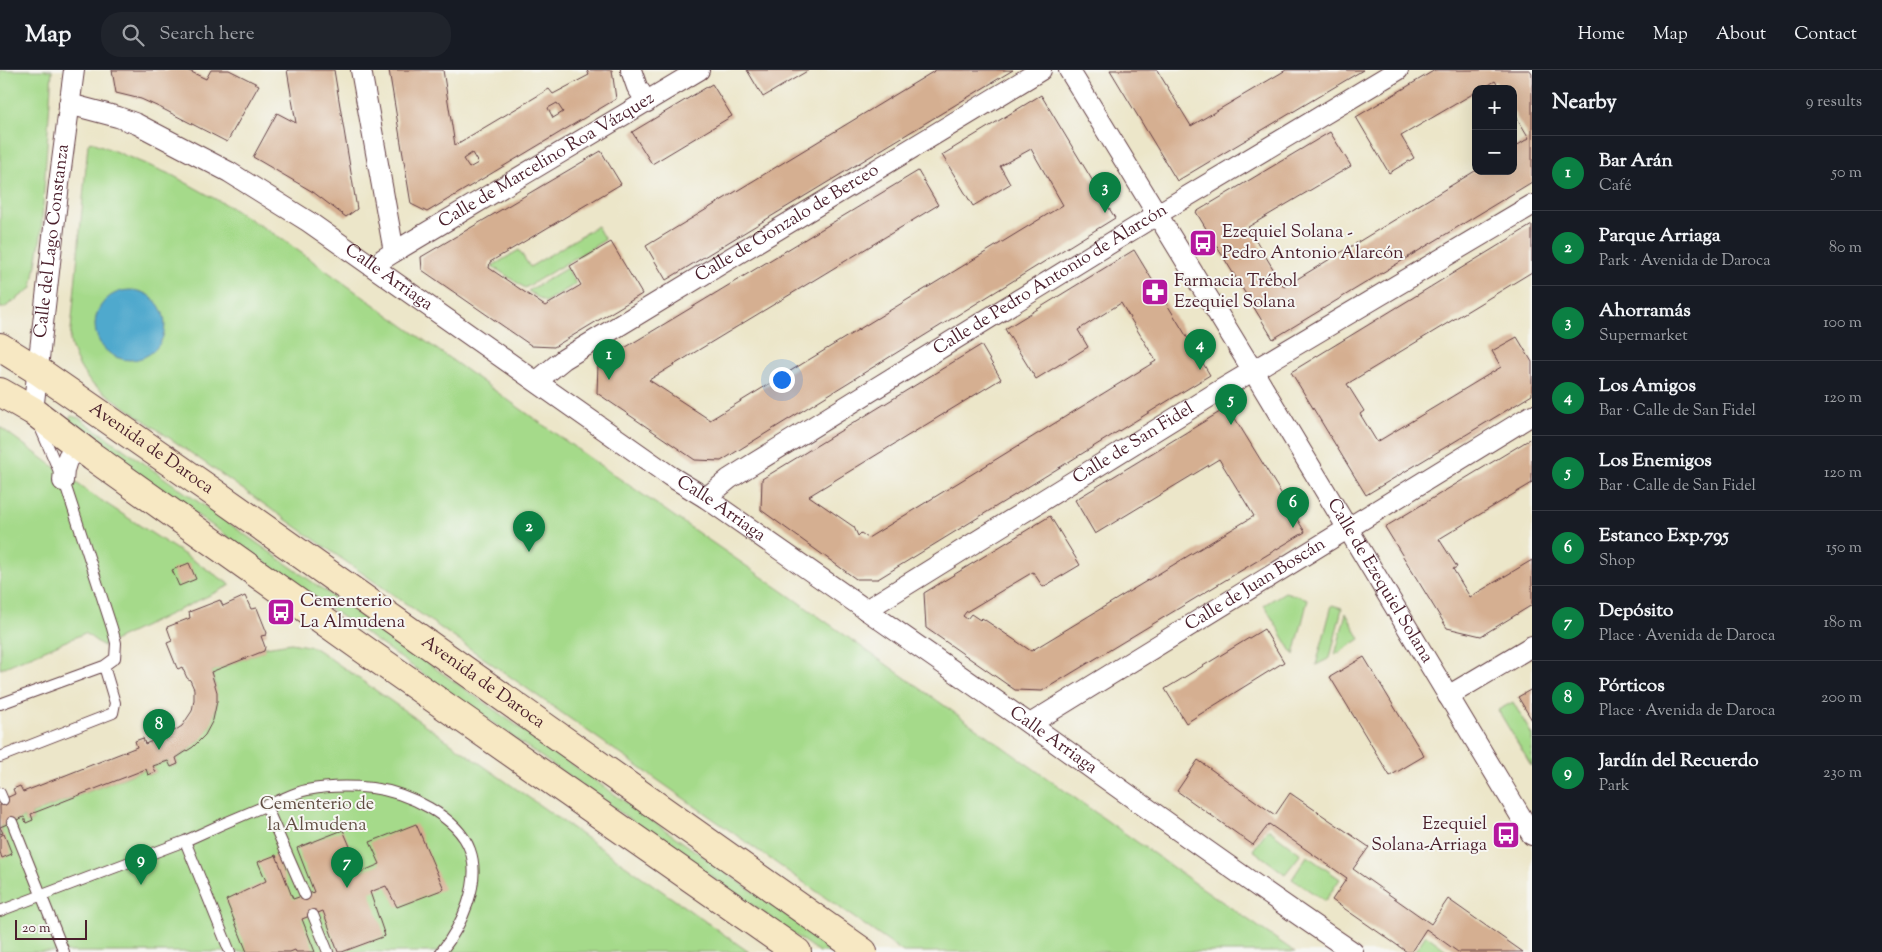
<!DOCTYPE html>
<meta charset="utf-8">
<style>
body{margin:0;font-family:"Sorts Mill Goudy",serif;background:#20242c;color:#f1f3f6}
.controls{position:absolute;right:15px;top:15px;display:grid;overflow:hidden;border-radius:10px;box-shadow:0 5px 20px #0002}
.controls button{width:45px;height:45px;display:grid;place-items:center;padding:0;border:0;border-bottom:1px solid #363941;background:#171b24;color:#f1f3f6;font:25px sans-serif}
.scale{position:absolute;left:15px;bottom:12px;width:72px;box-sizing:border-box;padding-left:5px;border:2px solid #4a1f2b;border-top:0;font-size:14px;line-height:18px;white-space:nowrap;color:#4a1f2b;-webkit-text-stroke:4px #f6f6f2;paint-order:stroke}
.you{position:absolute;left:781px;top:309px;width:18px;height:18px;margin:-12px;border:4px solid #fff;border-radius:50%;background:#1a73e8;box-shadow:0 0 0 8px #1a73e833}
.badge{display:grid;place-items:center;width:32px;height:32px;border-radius:50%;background:#0b8043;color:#fff;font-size:16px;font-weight:700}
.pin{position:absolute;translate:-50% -41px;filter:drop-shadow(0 1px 2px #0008)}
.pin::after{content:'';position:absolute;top:26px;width:18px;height:15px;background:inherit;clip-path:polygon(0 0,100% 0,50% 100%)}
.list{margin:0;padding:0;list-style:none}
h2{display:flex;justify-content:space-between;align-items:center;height:65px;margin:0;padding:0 20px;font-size:21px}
h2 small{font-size:16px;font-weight:400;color:#9ea1a6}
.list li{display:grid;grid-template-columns:32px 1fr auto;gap:15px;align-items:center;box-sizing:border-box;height:75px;padding:0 20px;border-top:1px solid #363941}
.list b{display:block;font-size:19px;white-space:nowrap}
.list p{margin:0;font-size:16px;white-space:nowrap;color:#9ea1a6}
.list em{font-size:16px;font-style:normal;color:#9ea1a6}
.icon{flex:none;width:28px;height:28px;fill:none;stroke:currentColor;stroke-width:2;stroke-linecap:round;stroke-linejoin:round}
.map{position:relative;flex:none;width:1532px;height:882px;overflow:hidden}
header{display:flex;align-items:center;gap:30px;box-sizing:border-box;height:70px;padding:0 25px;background:#171b24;border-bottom:1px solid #363941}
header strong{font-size:24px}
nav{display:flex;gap:28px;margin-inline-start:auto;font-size:18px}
.search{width:350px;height:45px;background:#20242c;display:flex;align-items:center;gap:12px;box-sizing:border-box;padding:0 18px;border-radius:20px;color:#9ea1a6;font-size:19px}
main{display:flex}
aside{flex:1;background:#171b24}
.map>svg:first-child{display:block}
.green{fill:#a5da8a;stroke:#787c5a}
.water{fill:#50a9cd;stroke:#4d647c}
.building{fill:#d5af91;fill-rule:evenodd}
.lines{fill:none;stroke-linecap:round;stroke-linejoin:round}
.lane-casing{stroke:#623d43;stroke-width:12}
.street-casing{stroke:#623d43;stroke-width:22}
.secondary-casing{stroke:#623d43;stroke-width:30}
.lane{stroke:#fff;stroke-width:10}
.street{stroke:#fff;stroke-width:20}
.secondary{stroke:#f7e8c3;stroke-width:28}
.labels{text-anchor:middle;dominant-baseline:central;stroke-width:4;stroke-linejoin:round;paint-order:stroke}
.street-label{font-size:18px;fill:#4a1f2b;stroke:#f6f6f2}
.poi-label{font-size:18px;fill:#4a1f2b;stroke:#f6f6f2;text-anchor:start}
.park-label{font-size:18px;fill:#614e43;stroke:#f6f6f2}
</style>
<header>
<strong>Map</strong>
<div class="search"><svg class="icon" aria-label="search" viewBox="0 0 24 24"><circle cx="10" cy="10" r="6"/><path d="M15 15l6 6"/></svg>Search here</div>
<nav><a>Home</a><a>Map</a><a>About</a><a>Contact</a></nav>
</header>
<main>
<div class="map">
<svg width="1532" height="882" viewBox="0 0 1532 882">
<rect width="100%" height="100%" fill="#f6f6f2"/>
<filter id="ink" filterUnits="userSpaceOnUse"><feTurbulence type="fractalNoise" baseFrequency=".02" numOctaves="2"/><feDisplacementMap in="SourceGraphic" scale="10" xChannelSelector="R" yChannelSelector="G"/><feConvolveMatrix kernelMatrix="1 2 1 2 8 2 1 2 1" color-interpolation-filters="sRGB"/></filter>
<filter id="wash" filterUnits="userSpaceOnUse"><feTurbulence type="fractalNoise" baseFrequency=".0096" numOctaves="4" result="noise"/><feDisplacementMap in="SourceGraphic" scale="20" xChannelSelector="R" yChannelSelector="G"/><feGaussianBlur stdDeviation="1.12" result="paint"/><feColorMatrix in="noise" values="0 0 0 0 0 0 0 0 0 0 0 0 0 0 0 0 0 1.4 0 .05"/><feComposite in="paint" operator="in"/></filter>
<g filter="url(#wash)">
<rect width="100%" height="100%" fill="#ece6c9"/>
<path class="green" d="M0 0H52L41 165 32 218 4 238H0Z
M90 71 172 105 228 136 279 167 591 389 784 522 1195 813 1295 882H903L91 313C80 299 74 288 70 271L88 74Z
M597 156 605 170 525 218 492 196 519 180 530 197Z
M567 198 576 214 545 232 528 221Z
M71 346 79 348 839 882H819L69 355 67 351Z
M0 357 90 423 231 515 103 576 85 563 0 599Z
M1285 522 1308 529 1294 585 1264 535Z
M1332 535 1342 538 1330 588 1316 595Z
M1346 543 1360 569 1335 585Z
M291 573 313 577 321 582 749 882H0V764L3 762 0 757 24 747 27 753 33 750 31 744 146 699 148 705 156 702 153 696 168 691 171 697 178 694 176 688C209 671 226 637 211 602L263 581 265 577Z
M1513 632 1532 665V697L1498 640Z
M1268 759 1301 784 1285 804 1253 780Z
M1307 786 1340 809 1325 831 1292 809Z
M1426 865 1449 882H1414Z"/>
<path class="water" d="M95 255a35 35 0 1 1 70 0a35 35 0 1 1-70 0Z"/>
<g id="blocks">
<path class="building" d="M112 0H187L206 9 211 0H229L259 15 227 72 161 38 141 29 116 23Z
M287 0H334L357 139 346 147 313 122 253 87 277 43 296 53Z
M389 0H443L455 75 549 19 553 24 589 5 587 0H612L616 29 427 142 411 134ZM557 33 563 42 553 48 548 38ZM472 83 478 93 469 98 463 89Z
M747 0H809L763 27Z
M936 0H1013L666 210 646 176Z
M1110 0H1157L1191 56 1286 0H1363L1177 111Z
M1435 0H1530L1532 3V112L1273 269 1196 142 1330 62 1351 96 1248 157 1284 217 1475 101H1513V78L1529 68 1513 41V19H1500L1495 11 1482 19H1476V22L1401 66 1414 88 1389 103 1356 47Z
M712 14 732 46 652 94 632 62Z
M1041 25 1115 148 721 391 695 390 597 323 598 294 918 101 938 135 649 310 710 350 1063 135 1031 79 1000 96 1010 114 973 136 942 85Z
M601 81 621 114 490 192 489 198 545 236 581 215 570 196 611 172 642 224 554 277 532 276 422 200 421 187Z
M1532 155V202L1347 314 1364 341 1360 344 1377 372 1501 297 1492 281 1517 267 1532 292V325L1366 425 1291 302Z
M1134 180 1210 305 878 509H856L761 440 762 409 981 275 1001 309 809 426 854 457 858 466 861 463 868 468 1156 291 1121 233 1078 260 1088 277 1036 309 1005 259Z
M1228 337 1305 462 1042 621 1015 620 926 558 924 523 1050 446 1080 495 1043 517 1033 502 966 542 963 546 967 549 971 544 980 550 982 548 1031 581 1254 446 1219 389 1095 464 1075 430Z
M1532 368V413L1439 469 1457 497 1453 499 1470 527 1532 490V535L1481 566 1447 558 1385 457Z
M189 493 196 509 179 516 172 500Z
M245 526 251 539 257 538 267 563 266 565 261 566 265 577 264 581 211 602 217 622V631L213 650 205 665 193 677 176 688 178 694 171 697 168 691 153 696 156 702 148 705 146 699 31 744 33 750 26 753 24 747 0 757 3 763 0 764V731L15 724 13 719 20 716 23 722 137 677 135 671 143 668 145 674 160 668 157 663 165 660 168 665 182 656 192 641 194 630V619L190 610 187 608 182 597 178 599 177 598 167 573 172 571 167 557 190 548 189 542 220 530 223 536Z
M1264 559 1284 592 1186 653 1165 619Z
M1364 587 1424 686 1390 706 1330 607Z
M1532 619V650L1518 627Z
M1198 690 1275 745 1290 723 1369 777 1353 799 1431 854 1448 829 1523 882H1458L1426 859 1411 882H1407L1332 830 1347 808 1269 754 1253 775 1177 721Z
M416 754 444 819 397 837 386 816 370 822 385 866 342 882H338L323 841 302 849 315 882H296L295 880 290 882H247L226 830 266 811 258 792 276 785 293 829 314 822 297 778 343 760 361 802 380 794 370 772Z
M4 764 12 784 2 788 0 782V766Z"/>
</g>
</g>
<g filter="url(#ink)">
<use href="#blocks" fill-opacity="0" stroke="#623d43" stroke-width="1"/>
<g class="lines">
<g class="lane-casing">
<path id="lane" d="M0 634 104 596 115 588 116 573 112 558 67 420 39 355
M0 687 113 643 115 633 104 596
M0 723 3 730
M266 736 305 825
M12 752 64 882
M185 771C215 757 245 744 275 732 285 728 296 722 307 720 327 716 352 716 372 718 406 722 458 746 470 780 482 813 461 857 441 882
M0 841 185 771 230 882
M313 845 328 882"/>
</g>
<g class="street-casing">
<g id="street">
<path d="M361 0 394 182 383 189"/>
<path d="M631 0 637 17 647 32"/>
<path id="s1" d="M1069 0 1253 301 1532 765"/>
<path id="s2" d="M69 34 118 47 137 54 229 102 309 152 670 406 706 428C813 504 921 578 1028 653 1136 730 1243 808 1353 882"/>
<path id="s3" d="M394 182 699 0"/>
<path id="s4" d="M537 311 564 289 1041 0"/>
<path id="s5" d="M33 341 59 114 74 0"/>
<path d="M63 411 64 400 68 387 77 383H89"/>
<path id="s6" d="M706 428 729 409 748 397 1156 145 1398 0"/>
<path id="s7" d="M866 540 1222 319 1532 135"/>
<path d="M1448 626 1532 576"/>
<path id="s8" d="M1030 654 1532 345"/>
</g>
</g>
<g class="secondary-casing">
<g id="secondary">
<path id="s9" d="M0 277 37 300 213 422 863 882"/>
<path d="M0 322 33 341 93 387 369 583 797 882"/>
</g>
</g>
<use href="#lane" class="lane"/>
<use href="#street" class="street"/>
<use href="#secondary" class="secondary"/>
</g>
</g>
<defs>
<g id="bus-square" transform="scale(1.4375)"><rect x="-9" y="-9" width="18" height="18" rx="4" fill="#b5179e" stroke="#f6f6f2"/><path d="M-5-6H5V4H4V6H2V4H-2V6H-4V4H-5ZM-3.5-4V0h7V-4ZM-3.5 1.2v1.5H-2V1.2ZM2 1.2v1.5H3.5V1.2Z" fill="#fff"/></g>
<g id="pharmacy-square" transform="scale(1.4375)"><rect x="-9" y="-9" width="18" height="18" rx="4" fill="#b5179e" stroke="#f6f6f2"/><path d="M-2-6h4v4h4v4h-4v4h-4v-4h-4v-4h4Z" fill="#fff"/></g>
</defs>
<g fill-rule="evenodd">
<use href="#bus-square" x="1203" y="173"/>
<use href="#pharmacy-square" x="1155" y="222"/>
<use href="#bus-square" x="281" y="542"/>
<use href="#bus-square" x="1506" y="765"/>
</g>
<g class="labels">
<g class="street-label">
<text stroke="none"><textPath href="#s3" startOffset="178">Calle de Marcelino Roa Vázquez</textPath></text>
<text stroke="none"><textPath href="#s4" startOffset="296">Calle de Gonzalo de Berceo</textPath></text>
<text stroke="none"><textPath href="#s5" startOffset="171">Calle del Lago Constanza</textPath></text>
<text stroke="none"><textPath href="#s2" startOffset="366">Calle Arriaga</textPath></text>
<text stroke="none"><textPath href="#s6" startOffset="408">Calle de Pedro Antonio de Alarcón</textPath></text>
<text stroke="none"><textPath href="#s7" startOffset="315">Calle de San Fidel</textPath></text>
<text stroke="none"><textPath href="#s9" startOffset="182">Avenida de Daroca</textPath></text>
<text stroke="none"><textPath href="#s2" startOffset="771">Calle Arriaga</textPath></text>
<text stroke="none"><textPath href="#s1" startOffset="598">Calle de Ezequiel Solana</textPath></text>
<text stroke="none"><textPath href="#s8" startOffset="265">Calle de Juan Boscán</textPath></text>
<text stroke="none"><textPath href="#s9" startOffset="588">Avenida de Daroca</textPath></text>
<text stroke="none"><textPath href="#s2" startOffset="1176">Calle Arriaga</textPath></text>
</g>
<g class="poi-label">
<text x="1222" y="163">Ezequiel Solana -<tspan x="1222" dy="21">Pedro Antonio Alarcón</tspan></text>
<text x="1174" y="212">Farmacia Trébol<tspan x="1174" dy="21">Ezequiel Solana</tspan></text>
<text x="300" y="532">Cementerio<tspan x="300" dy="21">La Almudena</tspan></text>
<text x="1487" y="755" text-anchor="end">Ezequiel<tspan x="1487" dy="21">Solana-Arriaga</tspan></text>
</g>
<g class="park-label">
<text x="317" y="735">Cementerio de<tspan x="317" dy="21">la Almudena</tspan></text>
</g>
</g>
</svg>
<div class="controls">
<button>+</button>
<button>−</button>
</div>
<div class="scale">20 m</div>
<div class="you"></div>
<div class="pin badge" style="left:609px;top:310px">1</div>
<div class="pin badge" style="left:529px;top:482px">2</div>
<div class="pin badge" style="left:1105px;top:143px">3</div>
<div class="pin badge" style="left:1200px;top:300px">4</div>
<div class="pin badge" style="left:1231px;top:355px">5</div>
<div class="pin badge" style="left:1293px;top:458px">6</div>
<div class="pin badge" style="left:347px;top:818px">7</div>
<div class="pin badge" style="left:159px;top:680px">8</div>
<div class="pin badge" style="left:141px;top:815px">9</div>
</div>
<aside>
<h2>Nearby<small>9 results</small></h2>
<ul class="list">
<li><span class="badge">1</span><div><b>Bar Arán</b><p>Café</p></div><em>50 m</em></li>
<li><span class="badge">2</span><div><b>Parque Arriaga</b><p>Park · Avenida de Daroca</p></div><em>80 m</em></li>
<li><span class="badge">3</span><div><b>Ahorramás</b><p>Supermarket</p></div><em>100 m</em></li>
<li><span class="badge">4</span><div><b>Los Amigos</b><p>Bar · Calle de San Fidel</p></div><em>120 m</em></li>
<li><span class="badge">5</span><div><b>Los Enemigos</b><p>Bar · Calle de San Fidel</p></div><em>120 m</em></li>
<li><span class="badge">6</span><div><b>Estanco Exp.795</b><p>Shop</p></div><em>150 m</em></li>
<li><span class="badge">7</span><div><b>Depósito</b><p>Place · Avenida de Daroca</p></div><em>180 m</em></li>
<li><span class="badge">8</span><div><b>Pórticos</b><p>Place · Avenida de Daroca</p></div><em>200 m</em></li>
<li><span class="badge">9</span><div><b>Jardín del Recuerdo</b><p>Park</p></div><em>230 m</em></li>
</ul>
</aside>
</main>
